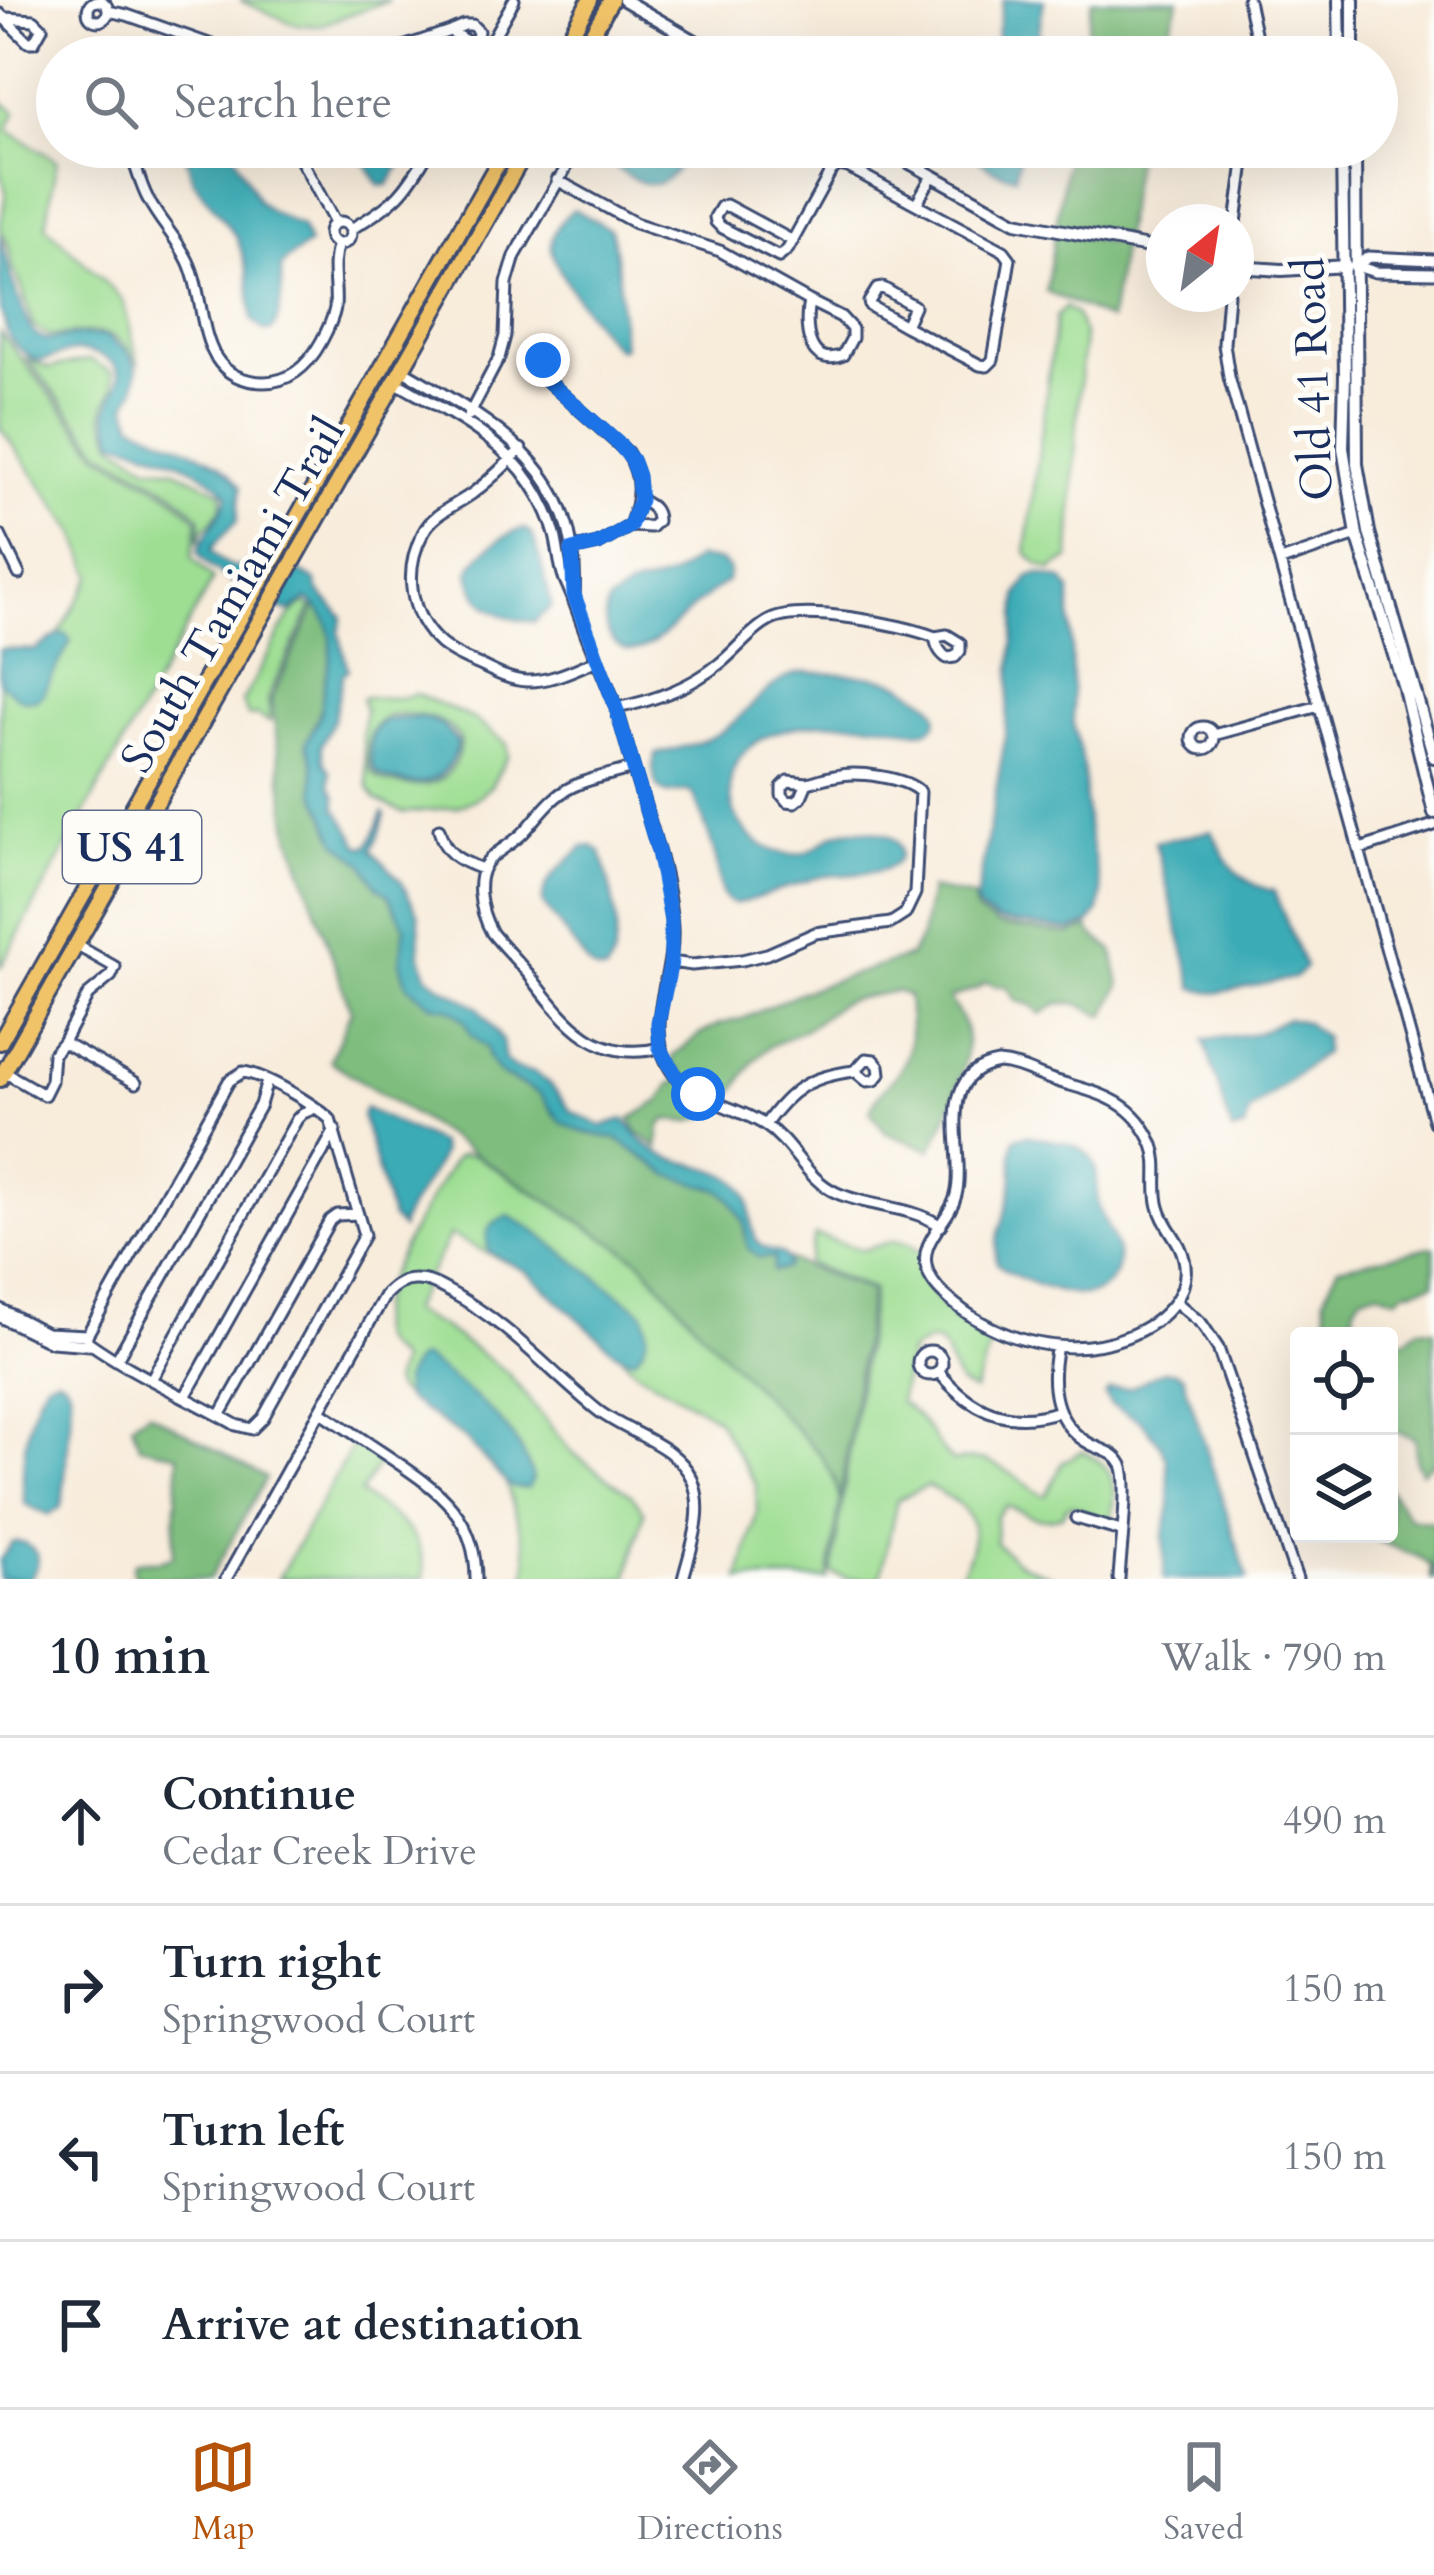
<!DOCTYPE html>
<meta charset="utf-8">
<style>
body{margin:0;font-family:Cardo,serif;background:#f2f2f3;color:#1f2937}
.controls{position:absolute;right:36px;bottom:36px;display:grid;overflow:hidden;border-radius:12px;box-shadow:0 12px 48px #0002}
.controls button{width:108px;height:108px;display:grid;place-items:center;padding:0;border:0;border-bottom:3px solid #e0e1e3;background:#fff;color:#1f2937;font:60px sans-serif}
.compass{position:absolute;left:1146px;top:204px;width:108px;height:108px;border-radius:50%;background:#fff;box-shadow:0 12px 48px #0002;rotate:30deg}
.stop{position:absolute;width:36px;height:36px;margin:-27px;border:9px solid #1a73e8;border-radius:50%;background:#fff}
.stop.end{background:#1a73e8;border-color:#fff;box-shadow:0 3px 12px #0008}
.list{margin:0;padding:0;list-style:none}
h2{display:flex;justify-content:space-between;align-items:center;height:156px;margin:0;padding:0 48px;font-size:51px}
h2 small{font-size:39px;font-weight:400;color:#747a83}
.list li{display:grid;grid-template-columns:78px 1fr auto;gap:36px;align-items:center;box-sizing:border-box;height:168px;padding:0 48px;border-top:3px solid #e0e1e3}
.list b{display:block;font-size:45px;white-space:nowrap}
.list p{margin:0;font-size:39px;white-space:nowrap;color:#747a83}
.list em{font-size:39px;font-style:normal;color:#747a83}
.icon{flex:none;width:66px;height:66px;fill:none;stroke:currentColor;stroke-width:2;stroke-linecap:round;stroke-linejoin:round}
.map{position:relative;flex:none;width:1434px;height:1579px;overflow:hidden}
.search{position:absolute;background:#fff;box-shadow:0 12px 48px #0002;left:36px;right:36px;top:36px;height:132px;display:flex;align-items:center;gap:30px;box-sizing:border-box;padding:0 42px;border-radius:66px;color:#747a83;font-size:45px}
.sheet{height:828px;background:#fff}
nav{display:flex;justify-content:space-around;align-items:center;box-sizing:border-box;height:168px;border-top:3px solid #e0e1e3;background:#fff;font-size:33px;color:#747a83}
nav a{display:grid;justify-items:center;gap:6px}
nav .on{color:#b45309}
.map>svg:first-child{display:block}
.green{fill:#9ede93;stroke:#5c8678;stroke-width:3;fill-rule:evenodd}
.forest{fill:#7ebd7d;stroke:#4c766e;stroke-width:3}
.water{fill:#3aabb5;stroke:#2a6d8a;stroke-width:3}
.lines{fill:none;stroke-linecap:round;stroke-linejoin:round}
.minor-casing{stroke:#3c4b71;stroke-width:15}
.tertiary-casing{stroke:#3c4b71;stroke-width:16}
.primary-casing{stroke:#3c4b71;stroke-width:20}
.minor{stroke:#fff;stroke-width:9}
.tertiary{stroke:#fff;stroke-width:10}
.primary{stroke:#f1c369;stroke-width:14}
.route{stroke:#1a73e8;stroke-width:15}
.labels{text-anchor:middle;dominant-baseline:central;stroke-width:10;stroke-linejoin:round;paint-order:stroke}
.shield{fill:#fdfcf7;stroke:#5f6c8c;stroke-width:3}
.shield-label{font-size:42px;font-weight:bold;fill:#1b2f5e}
.street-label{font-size:45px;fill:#1b2f5e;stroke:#fdfcf7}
</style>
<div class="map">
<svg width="1434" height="1579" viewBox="0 0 1434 1579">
<rect width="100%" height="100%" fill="#fdfcf7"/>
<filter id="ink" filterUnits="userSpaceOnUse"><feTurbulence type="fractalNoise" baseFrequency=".00833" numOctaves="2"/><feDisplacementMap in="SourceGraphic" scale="24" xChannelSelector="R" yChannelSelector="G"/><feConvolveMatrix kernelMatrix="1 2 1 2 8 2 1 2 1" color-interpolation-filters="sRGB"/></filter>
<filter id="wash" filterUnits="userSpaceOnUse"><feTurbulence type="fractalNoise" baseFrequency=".004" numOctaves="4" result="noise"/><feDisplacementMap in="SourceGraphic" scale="48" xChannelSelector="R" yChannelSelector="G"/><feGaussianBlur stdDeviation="2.7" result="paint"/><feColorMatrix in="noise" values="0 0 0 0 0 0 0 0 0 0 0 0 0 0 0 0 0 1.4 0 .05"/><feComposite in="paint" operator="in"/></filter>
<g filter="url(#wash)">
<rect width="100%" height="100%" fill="#f8ecdb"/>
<path class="green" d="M239 0H390L318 26 294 24Z
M1 101 16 112 8 127 9 131 57 161 46 226 123 300 139 365C116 321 89 334 49 336L33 326 22 287 13 269 8 244 0 228 6 192 0 170Z
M1065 307 1076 315 1084 335 1076 434 1070 558 1051 570 1038 564 1026 552 1056 317Z
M0 332 98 453 171 495 198 520 192 557 213 579 0 968V649L35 650 58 635 92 576 76 533 0 427Z
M27 359 49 368 90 360 112 372 114 388 106 404 103 415 113 442 148 466 174 469 223 493 221 508 211 523 204 528 198 543 201 518 173 492 100 450Z
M304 603 312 607 268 697 270 720 269 722 257 715 248 716 242 702 290 615Z
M416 694 474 719 507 744 508 755 491 786 474 800 457 807 404 813 377 800 368 787 362 735 365 710 362 699 365 697 399 698ZM400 714C425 715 447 717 461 741 455 778 434 791 399 784 389 783 378 780 372 772 368 767 368 759 368 753 366 730 376 717 400 714Z
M463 1154 474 1155 640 1260 704 1334 820 1454 834 1478 840 1500 828 1579H739L757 1512 756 1485 716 1418 637 1371 527 1272 450 1235 410 1311 442 1327 507 1372 571 1452 632 1495 644 1512 627 1579H526L527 1560 524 1542 506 1483 466 1440 397 1391 393 1383 399 1362C394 1354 385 1350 380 1342 359 1305 435 1193 455 1158Z
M815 1235 863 1250 893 1241 908 1244 922 1254C921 1300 956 1320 994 1336L974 1391C967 1388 962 1388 957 1380 944 1357 947 1325 910 1352L899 1402C927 1418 931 1441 953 1462 992 1451 1012 1476 1042 1495H1046L1063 1462 1082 1451C1115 1465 1120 1491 1110 1522L1072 1505 1067 1507 1061 1516C1037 1525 1027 1512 1006 1506L996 1517V1543L1017 1562 1057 1579H958C984 1530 978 1508 927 1486L897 1500 880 1579H849L832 1573 873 1290 807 1263Z
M355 1441 381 1459 360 1494C394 1518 426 1532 424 1579H278Z"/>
<path class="forest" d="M1092 0H1179L1161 57H1083Z
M1069 147H1137L1123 236 1056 225Z
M1055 233 1122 244 1110 320 1046 291Z
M316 606C337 626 333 654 325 678 322 690 323 705 318 716 315 725 310 734 306 743L313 761 315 792 335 836 363 863 377 886 388 893 405 927 400 962 404 978 413 991 431 1004 446 1007 457 1013 465 1021 471 1035 487 1048 488 1058 503 1076 540 1094 561 1122 586 1133 617 1139 669 1175 720 1190 730 1199 743 1221 746 1242 758 1257H774L773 1271 788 1263 787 1259 870 1291 840 1500 834 1478 820 1454 704 1334 640 1260 330 1061 351 1011 289 831 271 699Z
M930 889 973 897 977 912 998 925 1070 934 1089 927 1092 934 1113 951 1120 985 1105 1016 1075 1003H1059L1041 1014 1032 1005 1016 1001 1006 986 998 987 986 982 976 989 949 998C954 1008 965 1020 966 1032 971 1064 946 1121 931 1150L886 1133 870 1111C877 1092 894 1081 904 1063 914 1043 909 1017 908 996L896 991 848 1000 838 1005 811 1026 769 1047 753 1062 733 1093 720 1096 707 1106V1115L689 1122 667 1119 660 1126 658 1148 637 1131 630 1119 660 1101 671 1084 685 1077 673 1064V1056L699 1035 719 1024 742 1019 806 990 910 956 921 937Z
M1434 1246V1283L1405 1290 1396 1298 1378 1291 1362 1294 1355 1305 1351 1336H1311L1315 1333 1325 1334 1328 1324 1324 1297 1338 1267Z
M1419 1328 1434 1329V1461L1421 1472 1416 1463 1415 1439 1389 1429V1343L1407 1339Z
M149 1412 266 1478 210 1579H137L132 1570 134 1563C149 1559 159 1564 173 1556L179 1455 139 1446 132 1423Z
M1389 1489 1409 1518 1434 1522V1579H1431V1566L1419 1557 1373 1539 1370 1534H1389Z"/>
<path class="water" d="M1003 0H1044L1035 57H993Z
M183 147H231L258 201 270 211 301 226 309 244 287 260 281 268C282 286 282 316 272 331H264L252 320 248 272 237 238 193 180Z
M355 147H412L388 185H379Z
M621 147H675L682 153V163C664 184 656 191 630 177 619 171 614 167 608 156Z
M979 147H1022L1015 176C1000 174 987 169 978 157Z
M574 209 610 229C622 269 619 306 623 347L618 349C602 336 555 271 552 251 549 234 562 218 574 209Z
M0 235 12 280 30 328 36 335 48 340 80 335 106 336 127 351 137 368 135 389 127 405 133 423C171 445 215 450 241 487L237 521 213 546 211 551C226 568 244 577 257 551H261L315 580 319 592 343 617 339 632 348 670 343 674 334 719 321 746 324 762 330 771V785L336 796V810L340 812 359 845 366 847C376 837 377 825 383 812L385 814 379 836 372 850 401 881 419 915 420 952 427 975 439 985 478 1007 502 1040 505 1060 514 1068 535 1073 551 1085 571 1111 602 1126 624 1119C635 1132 647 1150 665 1156 686 1164 717 1166 736 1181 758 1200 745 1223 758 1242 763 1250 774 1250 782 1254L788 1263 786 1268 773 1271 774 1257H758L748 1248 743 1221 730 1199 720 1190 669 1175 617 1139 580 1131 561 1122 540 1094 499 1073 488 1057 487 1048 471 1035 465 1021 451 1009 431 1004 407 985 400 962 405 927 388 894 377 886 363 863 337 842 315 792 313 761 306 743C310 734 316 725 319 716 323 704 322 690 326 677 335 649 335 617 307 599L291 611 283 610C258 595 213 577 198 552 206 529 222 518 228 495 206 466 149 450 115 440L107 414C109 402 118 391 119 378 120 359 91 350 75 351 63 352 51 362 38 360 33 359 24 353 21 350 2 333 8 327 0 309Z
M524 529 532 535 536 544 552 606 534 622C502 620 474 606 469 572 477 554 504 532 524 529Z
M697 558 721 561 729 570 727 581C717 589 706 596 696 605 678 620 636 674 611 638 603 626 603 615 609 602L629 588 671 577Z
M1039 574 1063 580 1070 590 1073 723 1083 764 1087 824 1102 894 1099 911 1090 923 1071 930 998 921 980 910 976 903 1004 745 1018 595 1029 577Z
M66 634 71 641 41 697C24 707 12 693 0 682V649L35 650 58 635Z
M805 672C832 674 871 673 896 682 904 685 912 691 919 696 927 701 936 705 937 715 938 721 935 726 929 729 918 735 897 726 885 725 841 720 757 719 735 766 728 780 730 797 734 811 742 838 778 861 807 852 818 848 826 837 837 833 853 827 900 828 900 852 901 878 840 873 821 877 805 880 741 905 734 904 731 903 728 902 726 900 719 893 719 875 717 865 713 842 702 818 694 796L687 791C672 793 662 798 656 782 652 771 652 765 656 754 674 749 695 745 712 737 746 721 767 676 805 672Z
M424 718 442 725 458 743C450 773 433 788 403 782 394 780 381 778 376 771 372 767 371 758 371 753 367 715 396 718 424 718Z
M1212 831C1228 864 1237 882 1274 891L1305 967 1294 978 1216 993 1194 988 1155 842Z
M593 846 601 852C610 888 628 939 606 972H597L588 964 543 904C540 880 566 863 583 847Z
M1287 1018 1305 1022 1324 1037V1053L1249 1112 1245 1128 1232 1132 1204 1040 1257 1033Z
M365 1108 439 1143 442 1152C434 1176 402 1211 401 1228L391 1218 362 1115Z
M1026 1135C1050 1141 1091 1141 1096 1170 1098 1182 1096 1195 1099 1207 1105 1227 1122 1248 1117 1269 1114 1280 1103 1291 1092 1294 1070 1300 1012 1278 997 1263 992 1237 1009 1212 1012 1186 1014 1171 1010 1152 1015 1138Z
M509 1216 531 1228 644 1313C650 1331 648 1344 635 1358H627L616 1353 527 1272 489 1252C483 1231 488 1222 509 1216Z
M424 1358C468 1391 518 1423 533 1479L528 1488H514L506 1483 466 1439 405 1398C401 1379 405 1373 417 1359Z
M1162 1371H1173L1183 1376 1248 1579H1164V1534L1170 1506 1167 1460 1160 1444 1141 1421 1111 1405 1105 1395 1109 1390 1132 1387Z
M57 1377C65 1382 67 1382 70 1391 74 1412 64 1475 63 1499L60 1508 49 1515 25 1504C19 1467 26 1413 46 1381Z
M17 1542 26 1544 37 1553C40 1565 36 1570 29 1579H0V1560L12 1543Z"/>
</g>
<g filter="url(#ink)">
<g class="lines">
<g class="minor-casing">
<path id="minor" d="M1248 0 1258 46 1257 57
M88 11a10 10 0 1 1 20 0a10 10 0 1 1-20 0Z
M108 11 127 15 246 57
M0 14 28 42H34L42 28 34 20 7 18
M464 25H472L478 31 477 39 471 44 450 31Z
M373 57 450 31
M482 57 514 0
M54 91 57 93
M128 147C136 164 139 182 148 199 159 221 177 238 188 261 209 304 193 381 264 382 291 382 309 364 321 342 327 331 333 319 335 308 337 285 330 266 338 244
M294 147 335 223
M557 180 635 223 720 251 809 301
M329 233a11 11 0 1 1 22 0a11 11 0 1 1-22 0Z
M1236 223 1246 147
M351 229C396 203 406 192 431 147
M793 241 726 205 721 207 715 217 716 222 721 227 779 257 788 249 831 171 838 165 848 167 916 204
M1357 266 1368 257 1434 260
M1357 266 1375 272 1434 273
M1228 294 1224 344 1229 377 1434 1122
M809 301 841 317 852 329V338L843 355C807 369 804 326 809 301Z
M905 326 870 306 869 302 877 289 883 288 914 306 905 326 980 365 987 366 993 360 1010 259 1004 251 916 204 932 176
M523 366a11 11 0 1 1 22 0a11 11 0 1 1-22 0Z
M402 370C496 424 582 470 574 595
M541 375 627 452C643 478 640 498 630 526L598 544 570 550
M395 382C440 408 488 430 522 471 537 490 549 512 555 535 559 550 559 566 565 580 574 599 580 619 588 639 597 662 608 684 616 707 623 730 629 754 636 777 651 826 669 877 672 928 675 976 642 1026 671 1070 692 1102 735 1105 765 1125 794 1144 805 1179 837 1193 871 1208 909 1205 941 1226
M469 415 499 358 505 336 507 283 515 256 578 147
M521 449C506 465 490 480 473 493 455 506 433 513 423 533 403 570 409 616 441 644 453 654 468 660 482 666 496 673 510 680 526 681 551 682 575 669 597 660
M630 526 651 527 657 521C657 508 650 505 640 500
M0 535 19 574
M1281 561 1357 535
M947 635 960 643V651L955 657 947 658C939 652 937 647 935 637Z
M616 708C653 701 689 688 719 664 736 651 750 631 769 621 800 604 902 624 935 637
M1192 738a11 11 0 1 1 22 0a11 11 0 1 1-22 0Z
M1214 735 1319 706
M633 768C607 776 575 780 555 798 543 808 534 822 523 833 514 842 503 848 493 856 471 874 480 911 492 933 504 948 518 961 530 976 565 1021 596 1064 660 1048
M788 781 807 783 801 797 795 802 787 801 782 795V787Z
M439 829C444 854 460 861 482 869
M1360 849 1434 825
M671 962 692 965 742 960 767 954 815 933 891 923 905 914 915 893 920 792C905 777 857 771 835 776 826 777 816 781 807 783
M63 1042 136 1083
M866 1059 874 1060 879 1066 880 1074 875 1080 867 1081 855 1071Z
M998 1063C1017 1064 1033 1073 1050 1079 1094 1093 1132 1096 1153 1145 1161 1165 1153 1186 1159 1207 1163 1223 1173 1233 1180 1247 1199 1290 1163 1323 1126 1337 1070 1359 1001 1342 955 1304 944 1295 931 1284 927 1269 918 1241 950 1221 956 1195 967 1153 931 1075 998 1063Z
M4 1072 44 1095 51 1081 53 1054 63 1042 88 995 111 976 115 967 76 945
M243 1072C266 1075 312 1103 330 1119L364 1235 263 1418 252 1429 236 1425C187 1397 133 1374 87 1341V1335L229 1081Z
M765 1125C790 1089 811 1076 855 1071
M1176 1302 1202 1324 1218 1348 1297 1579
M0 1309 46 1333 87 1335
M0 1317 51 1342 91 1345
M1057 1346C1049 1383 1052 1425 1092 1445 1104 1451 1115 1452 1122 1465 1130 1483 1120 1555 1119 1579
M918 1363a12 12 0 1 1 24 0a12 12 0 1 1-24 0Z
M117 1359 260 1105 267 1081
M938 1371C970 1411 1009 1428 1059 1411
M152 1378 297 1119 303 1113 315 1108
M185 1397 335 1130
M320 1411C344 1427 368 1443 392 1459 440 1491 476 1517 476 1579
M220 1416 330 1220 337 1215 358 1214
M1076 1518 1121 1531
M226 1579 385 1295C394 1285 404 1279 417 1280 430 1280 441 1287 452 1293 508 1323 547 1369 596 1409 625 1433 676 1443 692 1479 706 1511 691 1547 683 1579"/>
</g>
<g class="tertiary-casing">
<path id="tertiary" d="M624 0 723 57
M1339 0 1340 57
M1353 0V57
M881 147 1016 222 1164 250
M1342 147 1345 376 1343 448 1357 535 1404 688 1434 813
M1355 147 1357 464 1369 532 1434 757
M1236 267 1282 270 1346 266"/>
</g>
<g class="primary-casing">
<path id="primary" d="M558 57 590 0
M579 57 611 0
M0 1042 507 147
M0 1079 528 147"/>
</g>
<use href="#minor" class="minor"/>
<use href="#tertiary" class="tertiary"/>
<use href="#primary" class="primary"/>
</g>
</g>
<g class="lines" filter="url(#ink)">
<path class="route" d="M543 360 545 369 541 375 620 445 632 460 638 476 640 500 630 526 598 544 572 550 574 595 616 708 658 851 671 921V962L658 1023 660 1048 678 1079 698 1094"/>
</g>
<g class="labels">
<rect class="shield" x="63" y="811" width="138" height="72" rx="9"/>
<g class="shield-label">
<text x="132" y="847">US 41</text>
</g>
<g class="street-label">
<text transform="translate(1313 379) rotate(-92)">Old 41 Road</text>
<text transform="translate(233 595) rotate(-60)">South Tamiami Trail</text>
</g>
</g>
</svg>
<div class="controls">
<button><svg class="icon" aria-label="locate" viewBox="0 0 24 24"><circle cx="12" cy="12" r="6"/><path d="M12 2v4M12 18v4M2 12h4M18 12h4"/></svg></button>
<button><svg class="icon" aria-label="layers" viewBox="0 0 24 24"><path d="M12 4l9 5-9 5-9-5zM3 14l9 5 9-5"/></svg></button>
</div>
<svg class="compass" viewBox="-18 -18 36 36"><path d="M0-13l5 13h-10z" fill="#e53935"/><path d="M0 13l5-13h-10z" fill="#747a83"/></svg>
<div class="stop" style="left:698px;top:1094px"></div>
<div class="stop end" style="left:543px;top:360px"></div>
<div class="search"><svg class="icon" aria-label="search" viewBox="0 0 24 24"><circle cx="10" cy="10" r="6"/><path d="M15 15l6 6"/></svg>Search here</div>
</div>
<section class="sheet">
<h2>10 min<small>Walk · 790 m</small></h2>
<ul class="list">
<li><svg class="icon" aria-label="ahead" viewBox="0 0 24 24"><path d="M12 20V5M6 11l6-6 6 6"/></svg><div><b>Continue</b><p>Cedar Creek Drive</p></div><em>490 m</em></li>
<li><svg class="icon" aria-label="right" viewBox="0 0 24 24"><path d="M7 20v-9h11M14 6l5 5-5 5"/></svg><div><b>Turn right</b><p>Springwood Court</p></div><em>150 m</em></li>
<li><svg class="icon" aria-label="left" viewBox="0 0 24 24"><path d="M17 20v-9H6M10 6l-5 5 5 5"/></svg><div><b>Turn left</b><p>Springwood Court</p></div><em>150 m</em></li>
<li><svg class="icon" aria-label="arrive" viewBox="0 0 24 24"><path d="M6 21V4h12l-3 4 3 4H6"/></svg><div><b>Arrive at destination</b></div></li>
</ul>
</section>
<nav>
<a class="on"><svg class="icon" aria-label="map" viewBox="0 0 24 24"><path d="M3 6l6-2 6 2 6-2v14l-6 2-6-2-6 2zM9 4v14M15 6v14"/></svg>Map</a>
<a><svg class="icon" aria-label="directions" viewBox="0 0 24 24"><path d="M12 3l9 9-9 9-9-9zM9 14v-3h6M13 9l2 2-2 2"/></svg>Directions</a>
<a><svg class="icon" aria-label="saved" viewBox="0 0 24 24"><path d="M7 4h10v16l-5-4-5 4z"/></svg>Saved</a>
</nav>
